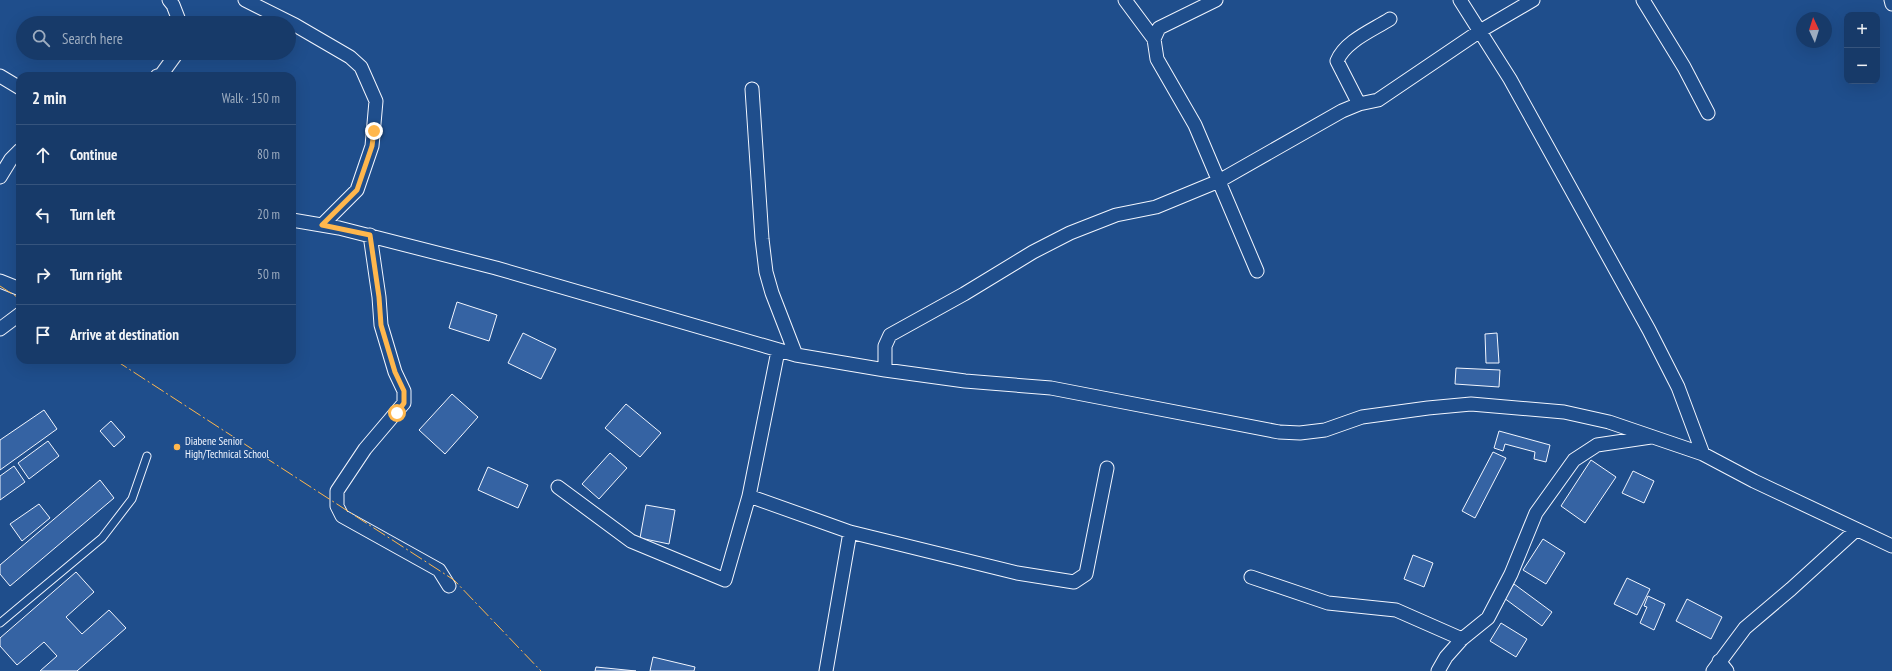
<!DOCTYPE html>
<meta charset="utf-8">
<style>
body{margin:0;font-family:"PT Sans Narrow",sans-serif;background:#20416f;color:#f1f3f6}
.controls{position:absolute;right:12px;top:12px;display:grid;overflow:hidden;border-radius:8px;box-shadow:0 4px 16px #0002}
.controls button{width:36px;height:36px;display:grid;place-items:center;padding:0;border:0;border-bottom:1px solid #36547d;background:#173a69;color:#f1f3f6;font:20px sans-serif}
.compass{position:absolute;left:1796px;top:12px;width:36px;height:36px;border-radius:50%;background:#173a69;box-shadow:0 4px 16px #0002;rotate:356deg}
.stop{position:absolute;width:12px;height:12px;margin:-9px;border:3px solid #ffb74d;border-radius:50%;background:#fff}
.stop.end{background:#ffb74d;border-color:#fff;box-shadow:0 1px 4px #0008}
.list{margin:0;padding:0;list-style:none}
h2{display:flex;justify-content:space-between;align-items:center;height:52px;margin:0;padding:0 16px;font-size:17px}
h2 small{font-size:13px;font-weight:400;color:#9eadc0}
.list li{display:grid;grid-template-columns:26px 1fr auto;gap:12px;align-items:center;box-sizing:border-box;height:60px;padding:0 16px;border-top:1px solid #36547d}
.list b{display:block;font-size:15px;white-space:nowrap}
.list em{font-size:13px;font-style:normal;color:#9eadc0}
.icon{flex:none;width:22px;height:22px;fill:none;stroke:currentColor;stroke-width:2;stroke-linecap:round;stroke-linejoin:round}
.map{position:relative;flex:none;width:1892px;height:671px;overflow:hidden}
.search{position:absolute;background:#173a69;box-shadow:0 4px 16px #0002;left:16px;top:16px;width:280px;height:44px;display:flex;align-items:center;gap:10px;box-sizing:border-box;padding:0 14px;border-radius:22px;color:#9eadc0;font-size:15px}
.panel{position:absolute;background:#173a69;box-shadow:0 4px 16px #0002;left:16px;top:72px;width:280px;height:292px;border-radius:12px}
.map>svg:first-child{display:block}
.building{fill:#3563a3;stroke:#f2f6ff}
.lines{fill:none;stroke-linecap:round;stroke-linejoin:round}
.service-casing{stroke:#f2f6ff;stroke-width:9}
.minor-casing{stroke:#f2f6ff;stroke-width:15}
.service{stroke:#1f4e8c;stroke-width:7}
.minor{stroke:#1f4e8c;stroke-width:13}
.power{stroke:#ffb74d;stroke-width:1;stroke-dasharray:14 3 2 3;stroke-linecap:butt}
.route{stroke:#ffb74d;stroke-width:5}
.poi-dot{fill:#ffb74d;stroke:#1f4e8c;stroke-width:1.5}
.labels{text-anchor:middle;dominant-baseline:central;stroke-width:3;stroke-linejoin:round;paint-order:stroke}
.poi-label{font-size:11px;fill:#f2f6ff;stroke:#1f4e8c;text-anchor:start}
</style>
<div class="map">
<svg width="1892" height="671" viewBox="0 0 1892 671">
<rect width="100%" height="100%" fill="#1f4e8c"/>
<path class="building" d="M457 302 497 315 489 341 449 328Z
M523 333 556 349 541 379 508 363Z
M1497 333 1499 363H1486L1485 334Z
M1456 368 1500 370 1499 387 1455 384Z
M452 394 478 417 445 454 419 430Z
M626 404 661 433 640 457 605 428Z
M44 410 57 429 0 470V440Z
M111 421 125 437 114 447 100 431Z
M1499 431 1550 445 1546 462 1534 459 1535 452 1505 444 1503 451 1494 448Z
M48 441 59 456 29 479 18 463Z
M1493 452 1506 458 1475 518 1462 511Z
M610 453 627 468 599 499 582 484Z
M1591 460 1616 477 1585 523 1561 506Z
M14 466 25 482 0 500V476Z
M488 467 528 485 518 508 478 490Z
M1633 471 1654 481 1644 503 1622 493Z
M100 480 114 498 10 586 0 574V565Z
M39 504 50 518 22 541 10 524Z
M646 505 675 510 669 544 640 538Z
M1543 539 1565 553 1546 584 1523 570Z
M1413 555 1433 563 1424 587 1404 579Z
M76 572 94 592 66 617 82 634 109 610 126 628 77 671H40L57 656 44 642 17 665 0 646V638Z
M1627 578 1650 589 1637 615 1614 604Z
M1514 584 1552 612 1542 626 1504 598Z
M1648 596 1665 604 1654 630 1640 623 1647 607 1644 606Z
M1687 599 1722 617 1711 639 1676 621Z
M1501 623 1527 639 1516 657 1490 641Z
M653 657 695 667 694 671H650Z
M596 667 636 671H595Z"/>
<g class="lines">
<g class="service-casing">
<path id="service" d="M0 623 102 538 132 499 147 456"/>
</g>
<g class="minor-casing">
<path id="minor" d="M169 0 173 5 180 23
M245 0 295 25 350 57 361 67 376 101 372 146 357 190 322 225
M1125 0 1154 39
M1216 0 1159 28 1154 39 1157 59 1195 125 1257 271
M1460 0 1510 79 1649 330 1678 387 1703 454
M1643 0 1684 67 1708 113
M1891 0 1892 4
M0 76 20 88
M157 76 161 75 177 53
M752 89 762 239 766 272 772 293 796 355
M1359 104 1337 61C1345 41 1373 30 1390 19
M0 177 11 159 20 150
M292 220 339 228 496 268 796 355 885 370 965 381 1051 388 1279 432 1300 433 1325 430 1362 417 1428 408 1471 404 1564 412 1609 422 1703 454 1754 481 1892 546
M370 235 379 297 381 325 395 372 404 391V403L365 449 337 491V506L342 516 439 570 449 586
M0 281 20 289
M0 329 20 314
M885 370V346L890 335 964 294 1033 252 1070 233 1116 215 1156 207 1219 181 1342 111 1359 104 1378 100 1480 31 1533 0
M558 487 631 541 725 580 749 496 778 351
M749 496 850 532 1017 573 1074 582 1086 574 1107 468
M1251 577 1328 603 1396 610 1462 639
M1719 661 1727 671
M826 671 850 532
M1438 671 1446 657 1462 639 1488 618 1511 574 1536 513 1574 460 1597 445 1651 437
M1713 671 1745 628 1791 589 1856 530"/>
</g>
<use href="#service" class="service"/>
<use href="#minor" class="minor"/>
<path class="power" d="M0 286 20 299
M115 360 454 580 541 671"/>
</g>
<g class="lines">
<path class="route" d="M374 131 372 146 357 190 322 225 370 235 379 297 381 325 395 372 404 391V403L397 413"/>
</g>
<circle class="poi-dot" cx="177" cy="447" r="4"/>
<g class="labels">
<g class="poi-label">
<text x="185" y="441">Diabene Senior<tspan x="185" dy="13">High/Technical School</tspan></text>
</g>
</g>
</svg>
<div class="controls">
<button>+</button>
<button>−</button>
</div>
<svg class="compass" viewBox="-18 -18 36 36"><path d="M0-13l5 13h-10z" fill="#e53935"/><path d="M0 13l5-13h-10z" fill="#9eadc0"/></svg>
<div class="stop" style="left:397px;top:413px"></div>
<div class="stop end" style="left:374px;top:131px"></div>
<div class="search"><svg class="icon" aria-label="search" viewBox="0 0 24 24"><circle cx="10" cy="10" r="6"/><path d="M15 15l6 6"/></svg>Search here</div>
<section class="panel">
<h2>2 min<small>Walk · 150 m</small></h2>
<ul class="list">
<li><svg class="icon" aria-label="ahead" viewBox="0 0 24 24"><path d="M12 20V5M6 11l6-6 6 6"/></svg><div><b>Continue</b></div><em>80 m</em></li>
<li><svg class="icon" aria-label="left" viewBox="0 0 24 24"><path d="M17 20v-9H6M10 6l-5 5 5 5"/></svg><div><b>Turn left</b></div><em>20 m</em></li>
<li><svg class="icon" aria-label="right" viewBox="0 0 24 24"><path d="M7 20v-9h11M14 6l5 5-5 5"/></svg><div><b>Turn right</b></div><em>50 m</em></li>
<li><svg class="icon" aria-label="arrive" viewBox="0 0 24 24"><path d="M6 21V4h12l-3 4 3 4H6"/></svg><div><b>Arrive at destination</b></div></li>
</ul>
</section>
</div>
